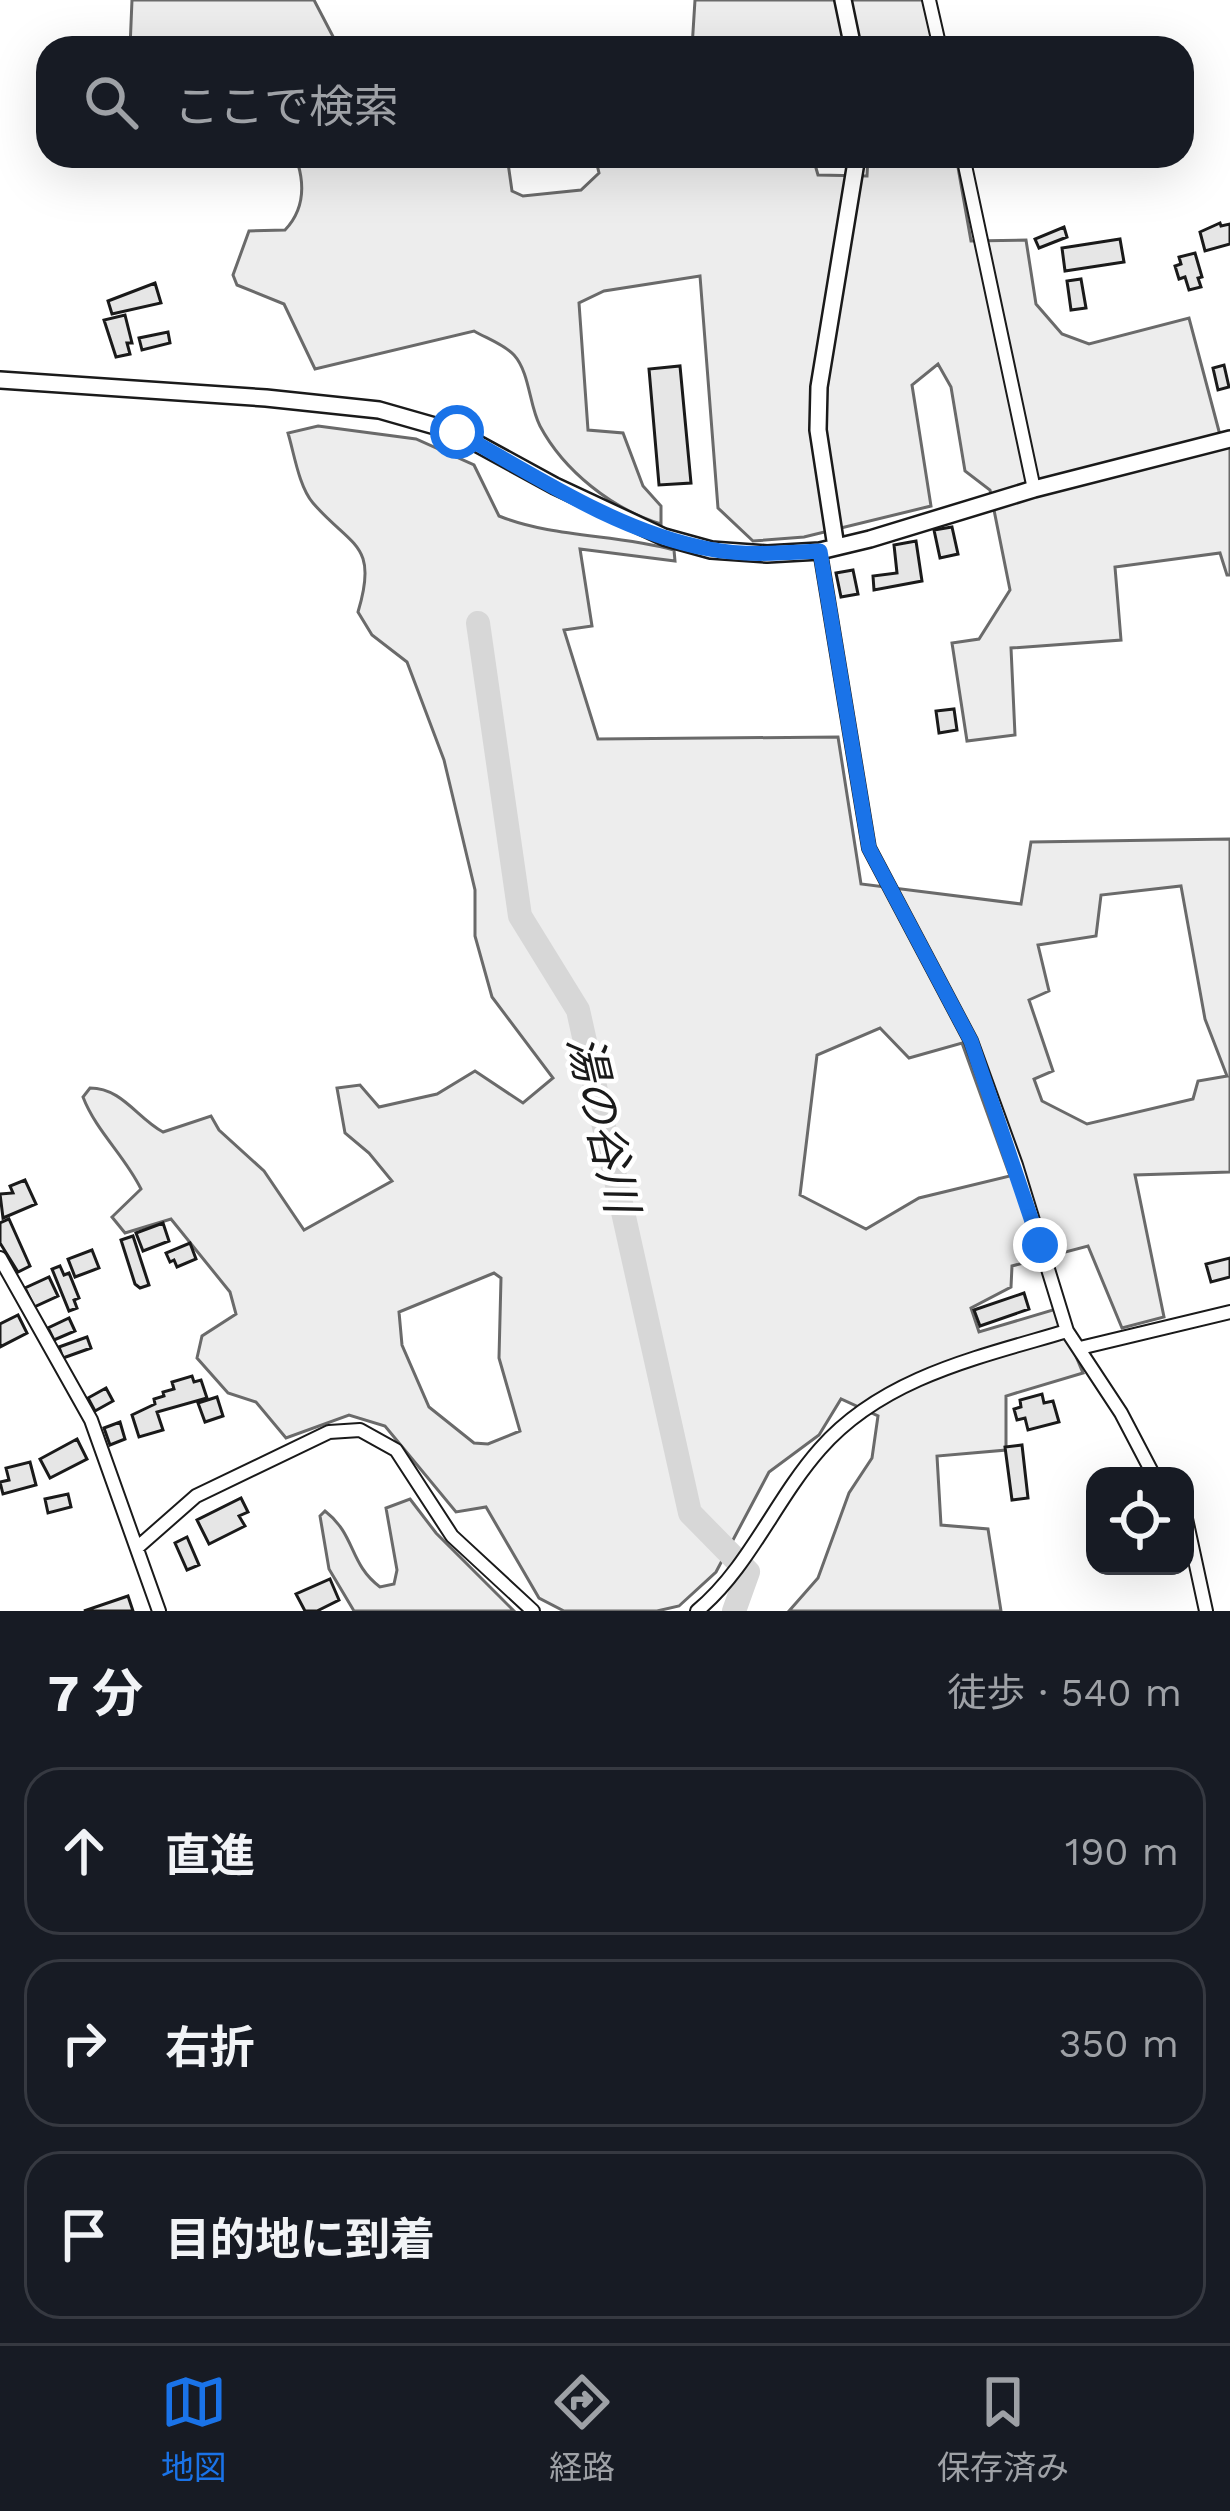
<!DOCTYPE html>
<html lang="ja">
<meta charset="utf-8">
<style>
body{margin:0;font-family:"Work Sans","Noto Sans JP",sans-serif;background:#242831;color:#f1f3f6}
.controls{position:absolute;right:36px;bottom:36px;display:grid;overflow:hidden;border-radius:24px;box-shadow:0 12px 48px #0002}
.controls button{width:108px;height:108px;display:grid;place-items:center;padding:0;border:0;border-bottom:3px solid #363941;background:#171b24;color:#f1f3f6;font:60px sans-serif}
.stop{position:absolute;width:36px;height:36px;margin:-27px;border:9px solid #1a73e8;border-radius:50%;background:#fff}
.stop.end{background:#1a73e8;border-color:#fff;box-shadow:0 3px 12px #0008}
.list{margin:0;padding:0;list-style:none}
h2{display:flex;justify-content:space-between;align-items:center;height:156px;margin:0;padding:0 48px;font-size:51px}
h2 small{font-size:39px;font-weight:400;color:#9ea1a6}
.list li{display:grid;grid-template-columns:78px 1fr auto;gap:36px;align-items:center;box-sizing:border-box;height:168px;margin:0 24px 24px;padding:0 24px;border:3px solid #363941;border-radius:36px}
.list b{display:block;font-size:45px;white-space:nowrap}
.list em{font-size:39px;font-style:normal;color:#9ea1a6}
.icon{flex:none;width:66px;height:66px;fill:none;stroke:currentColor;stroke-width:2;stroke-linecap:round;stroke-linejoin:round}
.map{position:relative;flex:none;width:1230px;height:1611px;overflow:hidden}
.search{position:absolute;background:#171b24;box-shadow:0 12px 48px #0002;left:36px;right:36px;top:36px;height:132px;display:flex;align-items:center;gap:30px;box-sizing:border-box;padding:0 42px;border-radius:36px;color:#9ea1a6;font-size:45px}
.sheet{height:732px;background:#171b24}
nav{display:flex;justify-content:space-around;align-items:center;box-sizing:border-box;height:168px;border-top:3px solid #363941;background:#171b24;font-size:33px;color:#9ea1a6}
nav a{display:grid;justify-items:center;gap:6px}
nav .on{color:#1a73e8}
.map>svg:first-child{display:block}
.green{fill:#ededed;stroke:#6a6a6a;stroke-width:3;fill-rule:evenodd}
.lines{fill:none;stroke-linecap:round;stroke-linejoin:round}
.river{stroke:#d7d7d7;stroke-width:24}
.building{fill:#e6e6e6;stroke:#1a1a1a;stroke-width:3}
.minor-casing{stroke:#1a1a1a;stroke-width:16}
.tertiary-casing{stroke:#1a1a1a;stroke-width:20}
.minor{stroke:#fff;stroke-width:12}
.tertiary{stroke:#fff;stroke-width:15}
.route{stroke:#1a73e8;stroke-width:15}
.labels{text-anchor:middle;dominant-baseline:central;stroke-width:9;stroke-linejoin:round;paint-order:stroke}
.water-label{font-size:45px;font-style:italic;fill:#1a1a1a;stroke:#fff}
</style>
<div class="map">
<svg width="1230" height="1611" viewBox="0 0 1230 1611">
<rect width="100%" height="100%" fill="#fff"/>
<path class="green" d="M132 0H314L339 48H130Z
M695 0H923L934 48H692Z
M284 156H507L512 191 523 196 581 190 599 173 595 156H748L750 163 814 161 818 175 867 176 868 156H956L971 241 1026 240 1036 304 1062 334 1089 344 1189 318 1220 435 1230 436V575H1227L1220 553 1115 567 1121 640 1011 648 1015 735 967 741 952 643 979 639 1010 590 990 490 965 471 951 387 938 364 912 385 931 506 804 537 753 541 718 508 700 276 604 291 579 303 588 430 623 433 643 486 661 506V524C612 509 564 471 540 426 529 405 530 373 514 355 505 345 486 338 474 331L315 369 284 304 237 285 233 275 249 231 285 230C303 211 305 188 298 164Z
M318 426 416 439 474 465 499 516C554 538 617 534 674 550L675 561 580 549 592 626 564 630 598 739 838 737 861 884 1021 904 1031 842 1230 839V1172L1135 1175 1164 1317 1122 1328 1088 1246 1012 1266 1011 1287 971 1308 979 1332 1056 1309 1083 1373 1006 1396V1450L937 1456 941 1525 988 1529 1001 1611H789L818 1578 849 1493 872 1458 878 1416 841 1399 819 1435 769 1472 716 1572 679 1606 657 1611H564L539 1598 486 1507 456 1512 385 1426 349 1415 286 1438 256 1402 228 1393 197 1358 202 1336 236 1314 230 1292 171 1219 125 1233 112 1217 141 1189C125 1156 96 1131 83 1097L90 1088C122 1088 137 1118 163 1132L211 1116 219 1130 264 1171 304 1230 392 1181 369 1153 345 1133 337 1088 360 1085 379 1107 437 1094 475 1071 523 1103 553 1078 492 997 475 936V890L444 760 407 662 372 635 358 612C379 543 351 547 313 503 299 487 294 453 288 433ZM1181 886 1205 1019 1227 1076 1198 1081 1193 1099 1087 1124 1042 1101 1034 1079 1053 1071 1029 1000 1049 991 1038 945 1096 936 1101 895ZM880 1028 909 1058 962 1043 1010 1176 919 1198 866 1229 800 1195 817 1055ZM494 1273 501 1278 499 1358 520 1431 488 1444 474 1443 429 1407 402 1345 399 1312Z
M410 1499 436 1533 514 1611H354L329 1569 320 1516 325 1511C356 1535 349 1564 380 1587L394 1584 397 1570 386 1508Z"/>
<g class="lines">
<path class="river" d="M478 623 520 916 578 1010 690 1513 748 1572 734 1611"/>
</g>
<path class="building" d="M1220 223 1221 226 1230 224V244L1205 251 1200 232Z
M1064 227 1067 237 1039 248 1035 239Z
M1120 239 1124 262 1065 271 1062 248Z
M1195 253 1202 277 1198 278 1201 287 1189 290 1185 277 1179 279 1175 266 1181 264 1179 257Z
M1081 279 1086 308 1071 310 1067 281Z
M155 283 161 303 112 314 108 301Z
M125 315 132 343H127L130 354 116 357 104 320Z
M168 332 170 343 142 350 139 338Z
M1224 365 1229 387 1218 390 1213 368Z
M680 366 691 483 659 485 649 369Z
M952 527 958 554 940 558 934 530Z
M916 541 922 581 874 590 873 576 897 573 894 545Z
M853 570 858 594 841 597 836 573Z
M954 709 957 730 939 733 936 711Z
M25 1180 36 1204 3 1218 0 1194 13 1193 10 1186Z
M9 1219 30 1266 18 1272 0 1243V1223Z
M163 1223 169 1241 143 1251 136 1233Z
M133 1236 149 1285 140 1288 135 1284 121 1240Z
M190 1243 196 1259 177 1267 174 1260 170 1262 166 1253Z
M92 1250 99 1268 75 1277 68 1259Z
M1230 1258V1277L1211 1282 1206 1264Z
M60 1266 64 1275 69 1273 79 1298 74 1300 77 1308 69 1311 52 1269Z
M49 1277 58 1296 34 1307 25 1288Z
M1024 1293 1029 1309 980 1326 974 1310Z
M18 1315 27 1333 0 1347V1324Z
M69 1318 75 1331 54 1340 48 1328Z
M87 1337 91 1348 63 1358 59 1347Z
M192 1376 194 1382 201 1380 207 1398 157 1412 163 1430 139 1437 132 1415 155 1404 154 1399 164 1396 163 1392 174 1389 172 1382Z
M106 1388 113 1401 95 1411 88 1398Z
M1042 1394 1044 1403 1053 1401 1059 1422 1028 1430 1025 1418 1017 1420 1014 1409 1021 1407 1020 1400Z
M217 1397 223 1416 205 1422 198 1403Z
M120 1422 125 1439 110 1445 104 1428Z
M77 1439 87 1459 50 1478 40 1459Z
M1022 1445 1028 1498 1012 1500 1005 1447Z
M30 1462 36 1485 3 1494 0 1482 9 1480 6 1468Z
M68 1494 71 1507 48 1513 45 1499Z
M241 1498 248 1512 239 1516 245 1526 209 1544 197 1520Z
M187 1537 199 1565 187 1570 175 1543Z
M330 1579 339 1600 317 1611H305L296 1594Z
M128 1596 133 1611H84Z"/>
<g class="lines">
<g class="minor-casing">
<path id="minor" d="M929 0 940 48
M963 156 1034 489
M820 551 869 848 971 1041 1016 1165 1067 1331 1121 1413 1154 1476
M0 1258 91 1420 159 1611
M1080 1348 1230 1312
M1185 1514 1206 1611
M138 1547 196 1496 329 1432 360 1430 396 1450 452 1536 533 1611
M697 1611C749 1568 775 1500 820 1449 883 1377 980 1357 1067 1331"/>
</g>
<g class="tertiary-casing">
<path id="tertiary" d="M843 0 853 48
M0 380 266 398 379 410 456 432 555 486 664 537 711 550 767 554 820 551 870 539 1034 489 1230 439
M836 547 818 430 819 387 857 156"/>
</g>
<use href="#minor" class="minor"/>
<use href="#tertiary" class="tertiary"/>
</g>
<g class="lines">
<path class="route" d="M457 432C535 476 619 532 709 549 745 556 783 553 820 551L869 848 971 1041 1040 1245"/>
</g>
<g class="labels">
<g class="water-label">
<text transform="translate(603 1124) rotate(77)">湯の谷川</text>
</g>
</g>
</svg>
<div class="controls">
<button><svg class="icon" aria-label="locate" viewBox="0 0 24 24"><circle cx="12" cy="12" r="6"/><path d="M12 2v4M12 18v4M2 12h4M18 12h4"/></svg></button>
</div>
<div class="stop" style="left:457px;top:432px"></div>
<div class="stop end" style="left:1040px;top:1245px"></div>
<div class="search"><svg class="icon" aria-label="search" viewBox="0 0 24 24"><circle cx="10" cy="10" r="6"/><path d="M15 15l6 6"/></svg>ここで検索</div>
</div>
<section class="sheet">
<h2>7 分<small>徒歩 · 540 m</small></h2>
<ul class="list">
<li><svg class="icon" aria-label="ahead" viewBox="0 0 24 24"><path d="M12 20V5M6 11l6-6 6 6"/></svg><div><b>直進</b></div><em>190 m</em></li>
<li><svg class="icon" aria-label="right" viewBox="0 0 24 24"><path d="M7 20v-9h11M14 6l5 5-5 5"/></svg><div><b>右折</b></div><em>350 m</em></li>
<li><svg class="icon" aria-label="arrive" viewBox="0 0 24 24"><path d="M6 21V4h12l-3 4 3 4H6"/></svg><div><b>目的地に到着</b></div></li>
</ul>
</section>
<nav>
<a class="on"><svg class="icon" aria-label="map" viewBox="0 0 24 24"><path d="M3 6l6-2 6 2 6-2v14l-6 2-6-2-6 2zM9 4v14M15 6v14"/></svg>地図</a>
<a><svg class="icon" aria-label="directions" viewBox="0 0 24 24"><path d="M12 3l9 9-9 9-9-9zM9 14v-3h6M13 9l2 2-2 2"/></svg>経路</a>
<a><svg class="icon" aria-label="saved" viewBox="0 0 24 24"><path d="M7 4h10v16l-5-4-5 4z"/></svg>保存済み</a>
</nav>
